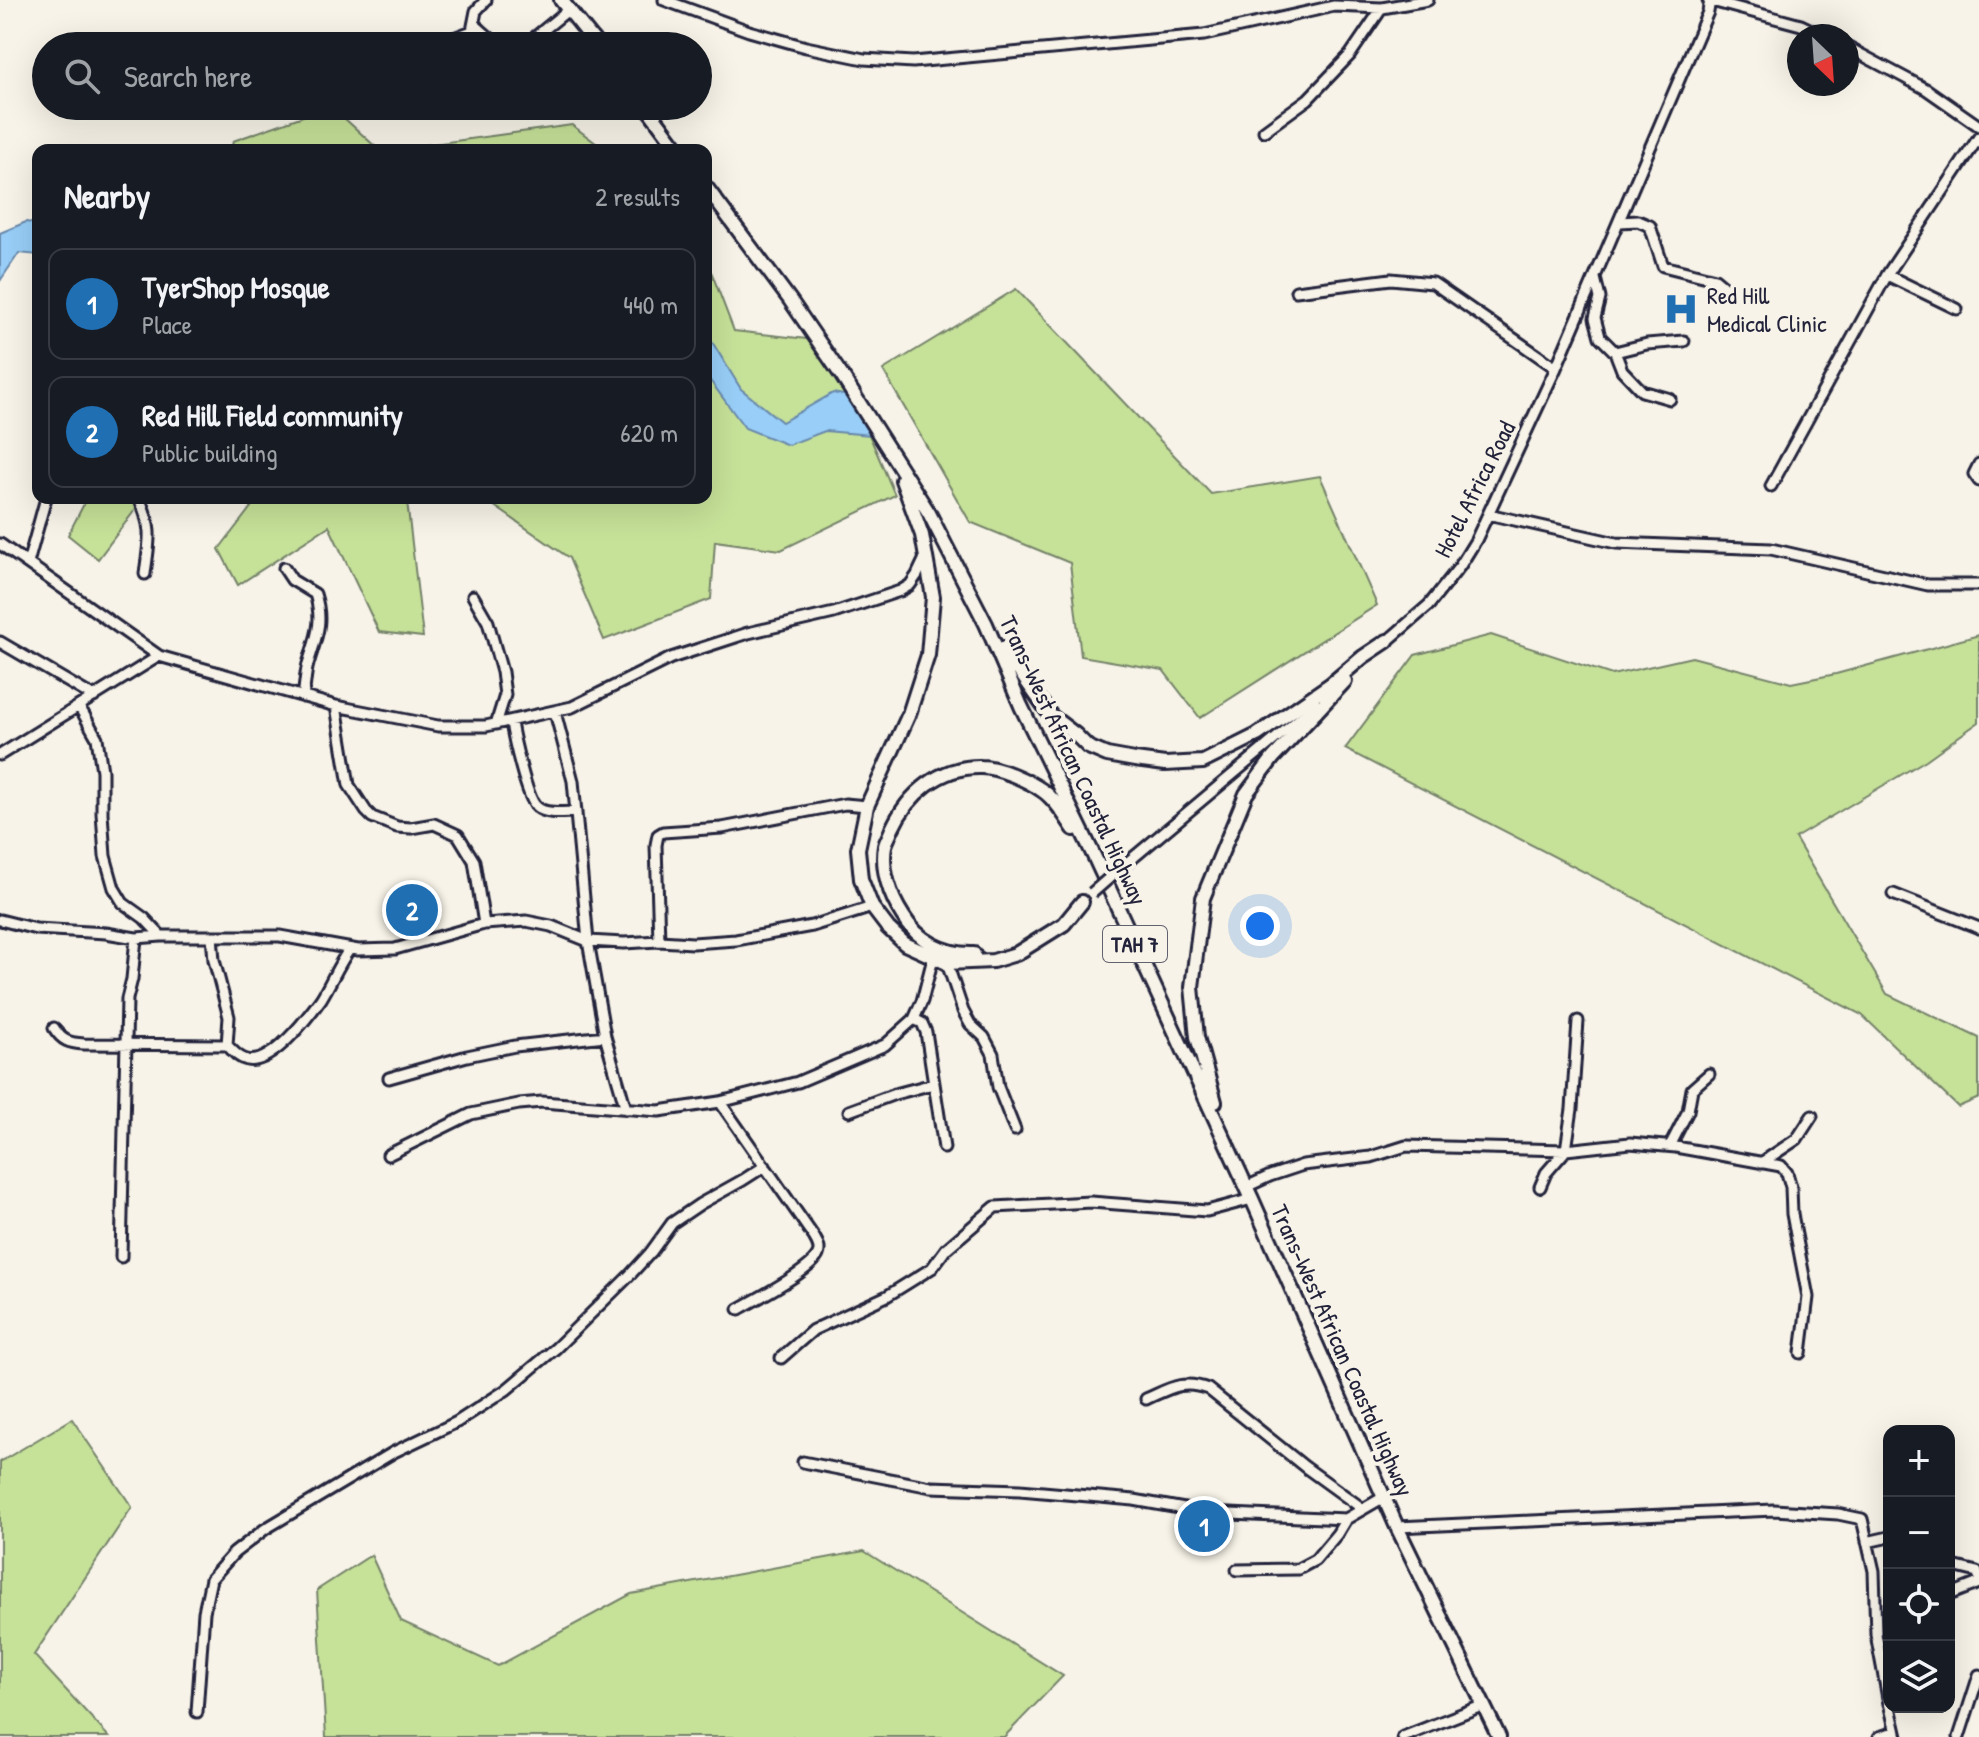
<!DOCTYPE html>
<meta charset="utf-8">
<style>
body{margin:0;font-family:"Patrick Hand",sans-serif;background:#242831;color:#f1f3f6}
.controls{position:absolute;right:24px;bottom:24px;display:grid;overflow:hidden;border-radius:16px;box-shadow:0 8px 32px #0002}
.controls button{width:72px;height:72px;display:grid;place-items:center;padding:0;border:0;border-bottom:2px solid #363941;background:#171b24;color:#f1f3f6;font:40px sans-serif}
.compass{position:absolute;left:1787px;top:24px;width:72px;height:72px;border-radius:50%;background:#171b24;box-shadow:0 8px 32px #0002;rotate:155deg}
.you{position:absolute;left:1260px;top:926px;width:28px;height:28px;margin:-20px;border:6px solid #fff;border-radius:50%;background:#1a73e8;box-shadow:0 0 0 12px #1a73e833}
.badge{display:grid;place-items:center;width:52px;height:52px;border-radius:50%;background:#1f6fb2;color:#fff;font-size:26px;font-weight:700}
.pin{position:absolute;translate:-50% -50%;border:4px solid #fff;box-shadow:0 2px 8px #0006}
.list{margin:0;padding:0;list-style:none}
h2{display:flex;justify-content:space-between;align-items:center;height:104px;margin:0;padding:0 32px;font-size:34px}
h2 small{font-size:26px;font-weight:400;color:#9ea1a6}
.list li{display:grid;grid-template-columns:52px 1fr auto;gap:24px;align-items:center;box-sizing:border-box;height:112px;margin:0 16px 16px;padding:0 16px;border:2px solid #363941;border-radius:16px}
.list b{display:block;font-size:30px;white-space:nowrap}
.list p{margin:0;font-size:26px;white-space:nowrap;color:#9ea1a6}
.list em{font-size:26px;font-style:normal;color:#9ea1a6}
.icon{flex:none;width:44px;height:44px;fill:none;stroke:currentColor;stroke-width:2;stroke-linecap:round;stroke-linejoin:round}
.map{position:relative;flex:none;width:1979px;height:1737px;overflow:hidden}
.search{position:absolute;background:#171b24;box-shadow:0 8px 32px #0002;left:32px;top:32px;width:680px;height:88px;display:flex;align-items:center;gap:20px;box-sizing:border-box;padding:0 28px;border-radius:44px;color:#9ea1a6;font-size:30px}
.panel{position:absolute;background:#171b24;box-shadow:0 8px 32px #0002;left:32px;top:144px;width:680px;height:360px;border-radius:16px}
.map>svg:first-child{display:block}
.green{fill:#c6e198;stroke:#74826a;stroke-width:2}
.water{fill:#98cef7;stroke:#6989ac;stroke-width:2}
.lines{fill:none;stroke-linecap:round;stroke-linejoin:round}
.minor-casing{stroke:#22223b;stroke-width:15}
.highway-casing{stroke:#22223b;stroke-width:18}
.minor{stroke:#f7f3e8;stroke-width:9}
.highway{stroke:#f7f3e8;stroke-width:12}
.minor-bridge-casing{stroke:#22223b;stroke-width:15;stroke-linecap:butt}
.minor-bridge{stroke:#f7f3e8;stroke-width:9}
.labels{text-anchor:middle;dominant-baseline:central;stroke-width:8;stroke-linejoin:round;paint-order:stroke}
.shield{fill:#f7f3e8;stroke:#62616f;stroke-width:2}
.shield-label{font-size:22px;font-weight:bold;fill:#22223b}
.poi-label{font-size:24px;fill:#22223b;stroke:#f7f3e8;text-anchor:start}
.street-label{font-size:24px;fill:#22223b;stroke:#f7f3e8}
</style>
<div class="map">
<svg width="1979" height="1737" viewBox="0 0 1979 1737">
<rect width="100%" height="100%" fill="#f7f3e8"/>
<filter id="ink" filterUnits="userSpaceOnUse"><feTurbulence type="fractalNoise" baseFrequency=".0125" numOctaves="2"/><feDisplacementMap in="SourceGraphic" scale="16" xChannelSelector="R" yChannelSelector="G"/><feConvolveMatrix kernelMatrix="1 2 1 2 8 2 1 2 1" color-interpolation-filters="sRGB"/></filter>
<g filter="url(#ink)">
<path class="green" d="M331 106 379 150H231L233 141Z
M572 125 605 150H389Z
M706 258 734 331 816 340 849 388 895 495 781 550 715 541 711 599 604 640 569 558 483 498H706Z
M1016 289 1211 494 1320 476 1377 605 1200 718 1163 670 1081 656 1070 563 970 522 883 370Z
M87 498H144L98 559 68 535Z
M258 498H414L407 501 423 637 379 632 329 526 238 585 219 549Z
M1491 635 1612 675 1692 657 1791 683 1836 674 1979 635V722L1926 760 1795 838 1887 994 1979 1038V1098L1958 1107 1862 1015 1345 749 1415 655Z
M72 1419 132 1507 34 1655 109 1737H0V1462Z
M864 1551 1063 1676 1004 1737H326L317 1590 371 1555 401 1621 498 1666 631 1594Z"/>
<path class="water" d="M26 222 38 224V255L19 253 0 281V233Z
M706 332 741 389 782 422 833 393 854 397 872 435 825 431 788 445 745 428 706 375Z"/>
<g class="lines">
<g class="minor-casing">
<path id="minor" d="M664 0 749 31 806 47 864 59 913 62 1204 35 1334 6 1382 8 1428 0
M1708 0 1801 25 1824 36
M474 24 499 46
M451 39 472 31 476 11 486 0
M524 46 568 10
M1847 47 1926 89 1979 126
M1264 131 1308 99 1350 55 1382 8
M1620 222 1638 221 1650 226 1663 266 1715 279 1733 294
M1887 275 1957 309
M1595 278 1600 298 1595 318 1600 337 1615 352 1647 344 1684 341
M1296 291 1391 279 1433 283 1556 368
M1615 352 1622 370 1642 391 1670 399
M1979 464 1974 474 1979 481
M1771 486 1887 275 1979 137
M139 498C154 530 149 541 145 574
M1488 514 1616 543 1771 549 1928 585H1979
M0 544 159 656 336 706 438 726H486L572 707 671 658 748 633 834 613 900 591 910 585 917 575 926 556
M28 563 46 498
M284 568 292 580 315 594C324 623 316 637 308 664 305 675 305 686 303 697
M473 596 488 622 502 672 505 695 496 724
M0 642 94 697
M1384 644 1429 605 1460 566 1476 540 1556 368 1708 12 1710 0
M79 706 97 738 102 771V813L105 856 114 888 123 903 144 918 161 936
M336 706 349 785 366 811 372 817 397 827 411 828 434 824 458 835 474 861 484 924
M555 712 573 781 588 941 605 1036 626 1109
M511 722C513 736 527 800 537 807 546 815 564 812 575 812
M0 755 159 656
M1116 872 1317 704
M1893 894 1979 928
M0 920 36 929 106 933 136 938 161 936H280L358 950 395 949 484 924 526 921 551 926 588 941 624 943 659 941 693 943 736 940 812 926 872 907
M659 941 656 845 658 835 663 832 722 828 845 804 867 806
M947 963 963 1011 970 1024 984 1037 993 1054 998 1087 1015 1130
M914 1019 922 1023 926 1032 944 1148
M54 1028C62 1041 69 1043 84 1044L227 1045 229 1017 214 960 212 936
M227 1045C233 1051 238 1058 247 1060 271 1066 308 1017 321 999 331 983 338 965 349 950
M389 1078 467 1056 515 1046 605 1036
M720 1102 814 1237C817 1242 821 1248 818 1255 811 1271 756 1299 739 1309
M849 1111 895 1094 933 1084
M1670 1146 1688 1111 1692 1089 1709 1074
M388 1155 471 1114 519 1104 542 1102 659 1111 720 1102 798 1082 885 1045 914 1019 922 1001 933 958
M1761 1163 1797 1139 1812 1116
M1246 1187 1270 1176 1303 1165 1371 1157 1406 1146 1566 1150 1572 1109 1578 1021
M1540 1187 1546 1173 1566 1150 1630 1143 1676 1147 1781 1166 1787 1173 1791 1187 1792 1214 1808 1297 1801 1353
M121 1257 127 999 132 979 136 938
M781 1358 813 1330 887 1296 932 1268 946 1249 995 1207 1091 1202 1207 1211 1252 1199
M1146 1399C1169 1389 1182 1379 1208 1389L1305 1467 1363 1509
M803 1462 931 1487 1020 1490 1134 1500 1207 1513 1346 1519
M1397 1527 1774 1510 1838 1514 1862 1519 1874 1571 1876 1634 1889 1704
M1867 1542 1889 1537
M1949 1565 1977 1572 1979 1576
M1237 1570 1298 1569 1315 1560 1337 1534 1346 1519 1384 1497
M1949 1595 1979 1583
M1890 1707 1897 1737
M197 1712 204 1612 211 1579 234 1553 265 1529 332 1489 394 1452 457 1422 506 1390 556 1348 629 1276 651 1252 672 1223 700 1204 743 1180 765 1166
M1403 1737 1484 1705
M1879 1737 1894 1732
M1959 1737 1979 1675"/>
</g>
<g class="highway-casing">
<path id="highway" d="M561 0 598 46
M646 106 679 150
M706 187 790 300 842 376 929 513 986 624 1021 706 1095 858 1252 1199 1397 1527 1499 1737
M902 480 922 535 933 597 928 655 909 714 867 806 858 849 861 879 872 907 888 928 905 944 947 963 993 961 1016 954 1064 924 1082 902
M1003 648 1051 716 1076 735 1088 747 1107 755 1135 760 1165 764 1203 762 1257 735 1331 684 1363 657 1387 641
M974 954C945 955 918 941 903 916 890 896 881 870 885 846 886 841 890 835 892 829 908 794 940 766 981 767 999 767 1029 781 1043 791 1056 800 1065 816 1074 829
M1215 1102 1197 1037 1192 987 1203 898 1246 794 1273 758 1345 681"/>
</g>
<use href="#minor" class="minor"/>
<use href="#highway" class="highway"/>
<g class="minor-bridge-casing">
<path id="minor-bridge" d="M1092 893 1116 872"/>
</g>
<use href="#minor-bridge" class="minor-bridge"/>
</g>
</g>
<defs>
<g id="hospital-bare" transform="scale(2.76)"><path d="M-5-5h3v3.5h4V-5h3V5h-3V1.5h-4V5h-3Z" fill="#1f6fb2" stroke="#f7f3e8" stroke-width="2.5" paint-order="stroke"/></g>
</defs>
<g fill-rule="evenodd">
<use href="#hospital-bare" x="1681" y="309"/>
</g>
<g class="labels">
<rect class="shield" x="1103" y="926" width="64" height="36" rx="6"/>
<g class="shield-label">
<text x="1135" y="944">TAH 7</text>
</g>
<g class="poi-label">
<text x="1707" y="295">Red Hill<tspan x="1707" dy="28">Medical Clinic</tspan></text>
</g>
<g class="street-label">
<text transform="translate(1474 489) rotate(-63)">Hotel Africa Road</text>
<text transform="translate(1074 760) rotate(65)">Trans-West African Coastal Highway</text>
<text transform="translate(1343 1350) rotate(66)">Trans-West African Coastal Highway</text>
</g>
</g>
</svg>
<div class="controls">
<button>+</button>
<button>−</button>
<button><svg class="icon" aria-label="locate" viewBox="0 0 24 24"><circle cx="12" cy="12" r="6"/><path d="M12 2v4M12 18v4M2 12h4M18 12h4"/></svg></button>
<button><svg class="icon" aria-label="layers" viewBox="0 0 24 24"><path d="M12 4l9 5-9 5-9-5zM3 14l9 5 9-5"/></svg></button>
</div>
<svg class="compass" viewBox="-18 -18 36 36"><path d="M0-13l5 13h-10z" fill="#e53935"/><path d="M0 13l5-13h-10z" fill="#9ea1a6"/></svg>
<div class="you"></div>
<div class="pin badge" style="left:1204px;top:1526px">1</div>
<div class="pin badge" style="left:412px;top:910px">2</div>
<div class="search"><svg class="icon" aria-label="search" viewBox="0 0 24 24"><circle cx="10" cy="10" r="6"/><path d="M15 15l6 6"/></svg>Search here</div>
<section class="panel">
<h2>Nearby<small>2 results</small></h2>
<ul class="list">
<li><span class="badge">1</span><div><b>TyerShop Mosque</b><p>Place</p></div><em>440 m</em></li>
<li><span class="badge">2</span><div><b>Red Hill Field community</b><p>Public building</p></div><em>620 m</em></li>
</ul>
</section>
</div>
